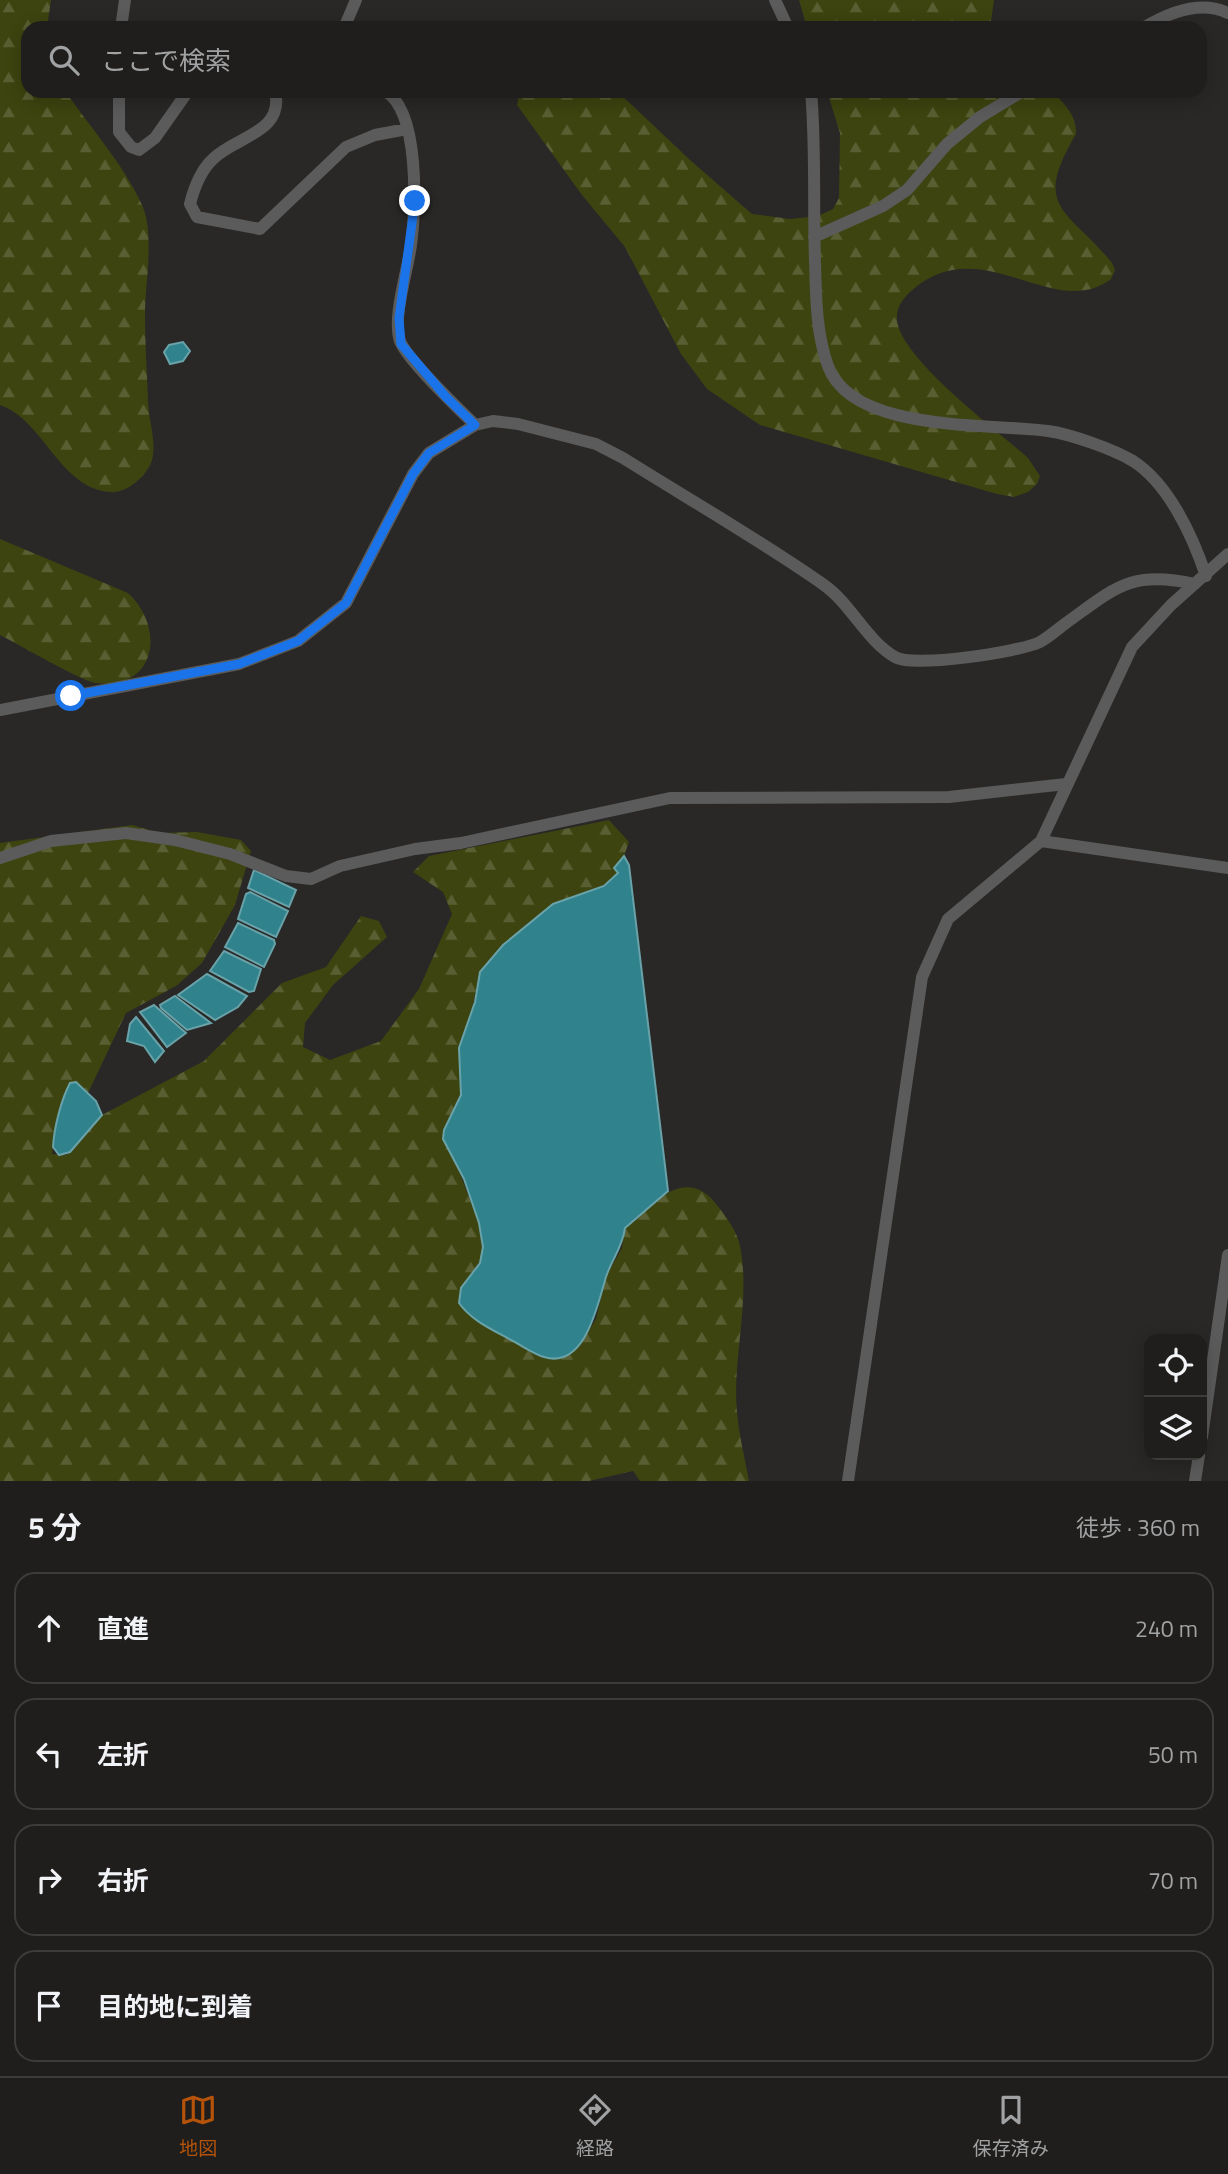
<!DOCTYPE html>
<html lang="ja">
<meta charset="utf-8">
<style>
body{margin:0;font-family:"Titillium Web","Noto Sans JP",sans-serif;background:#2c2b29;color:#f1f3f6}
.controls{position:absolute;right:21px;bottom:21px;display:grid;overflow:hidden;border-radius:14px;box-shadow:0 4px 18px #0003}
.controls button{width:63px;height:63px;display:grid;place-items:center;padding:0;border:0;border-bottom:2px solid #3c3c3b;background:#1f1e1c;color:#f1f3f6;font:35px sans-serif}
.stop{position:absolute;width:21px;height:21px;margin:-16px;border:5px solid #1a73e8;border-radius:50%;background:#fff}
.stop.end{background:#1a73e8;border-color:#fff;box-shadow:0 2px 7px #0008}
.list{margin:0;padding:0;list-style:none}
h2{display:flex;justify-content:space-between;align-items:center;height:91px;margin:0;padding:0 28px;font-size:30px}
h2 small{font-size:23px;font-weight:400;color:#a1a2a3}
.list li{display:grid;grid-template-columns:46px 1fr auto;gap:21px;align-items:center;box-sizing:border-box;height:112px;margin:0 14px 14px;padding:0 14px;border:2px solid #3c3c3b;border-radius:21px}
.list b{display:block;font-size:26px;white-space:nowrap}
.list em{font-size:23px;font-style:normal;color:#a1a2a3}
.icon{flex:none;width:38px;height:38px;fill:none;stroke:currentColor;stroke-width:2;stroke-linecap:round;stroke-linejoin:round}
.map{position:relative;flex:none;width:1228px;height:1481px;overflow:hidden}
.search{position:absolute;background:#1f1e1c;box-shadow:0 4px 18px #0003;left:21px;right:21px;top:21px;height:77px;display:flex;align-items:center;gap:18px;box-sizing:border-box;padding:0 24px;border-radius:21px;color:#a1a2a3;font-size:26px}
.sheet{height:595px;background:#1f1e1c}
nav{display:flex;justify-content:space-around;align-items:center;box-sizing:border-box;height:98px;border-top:2px solid #3c3c3b;background:#1f1e1c;font-size:19px;color:#a1a2a3}
nav a{display:grid;justify-items:center;gap:4px}
nav .on{color:#b45309}
.map>svg:first-child{display:block}
.forest{fill:url(#forest-firs)}
.water{fill:#30828c;stroke:#69a2a9;stroke-width:2}
.lines{fill:none;stroke-linecap:round;stroke-linejoin:round}
.street{stroke:#5a5b5a;stroke-width:12}
.route{stroke:#1a73e8;stroke-width:9}
</style>
<div class="map">
<svg width="1228" height="1481" viewBox="0 0 1228 1481">
<defs>
<pattern id="forest-firs" width="22" height="20" patternUnits="userSpaceOnUse" patternTransform="scale(1.75)"><rect width="22" height="20" fill="#3d440f"/><path d="M5 1l3.5 6h-7zM16 11l3.5 6h-7z" fill="#595f32"/></pattern>
</defs>
<rect width="100%" height="100%" fill="#292826"/>
<path class="forest" d="M0 0H51L47 28H28V91H65C90 127 124 165 142 205 155 234 145 283 145 315 145 344 147 372 148 400 148 419 158 445 151 463 145 477 126 494 110 492 59 488 44 420 0 405Z
M799 0H994L990 28H807Z
M520 91H617L690 160 752 214 790 219 818 216 833 209 839 198 840 133 827 91H1051C1064 103 1077 115 1076 134 1031 210 1068 208 1112 263L1115 270 1111 279C1053 323 980 227 910 292 903 299 898 305 897 315 892 353 1000 432 1028 458L1040 476 1037 484 1028 492 1014 497 997 494 760 425 707 389 681 354 625 247 582 195 517 105Z
M0 539 128 593C166 628 156 691 96 683 81 681 18 644 0 635Z
M609 820 629 842 624 856 615 868 618 873 604 886 553 904 480 972 469 1023 455 1161 479 1223 483 1247 480 1263 461 1288 580 1345 596 1319 606 1276 622 1248 625 1228C653 1204 685 1164 717 1205 726 1217 737 1231 740 1246 751 1301 732 1358 737 1412 739 1435 745 1459 749 1481H640L633 1471 589 1481H0V843L132 825 159 833 197 832 241 840 251 851 235 905 202 963 176 986 126 1013 88 1093 76 1082 70 1084 55 1133 52 1154 66 1155 102 1115 204 1061 282 983 326 967 361 916 379 921 387 937 333 985 305 1023 303 1047 330 1060 381 1041 419 989 452 914 443 892 413 872 429 856Z"/>
<path class="water" d="M183 342 190 351 183 361 170 364 164 352 169 345Z
M624 856 629 865 668 1191 625 1228C622 1249 612 1258 606 1277 598 1302 586 1370 544 1357 533 1354 521 1345 511 1340 491 1329 472 1321 459 1303L461 1288 480 1263 483 1247 479 1223 464 1179 443 1139 444 1130 461 1095 459 1048 475 1002 480 972 503 945 553 904 604 886 618 873 614 868Z
M254 870 296 890 289 907 248 888Z
M250 892 288 911 276 937 238 919 246 894Z
M238 923 274 940 275 944 264 967 225 947Z
M224 951 261 969 254 991 249 992 210 971Z
M207 974 247 996 238 1007 215 1020 178 995Z
M175 996 211 1023 187 1030 161 1008 160 1005Z
M154 1005 186 1033 167 1047 140 1012Z
M136 1017 164 1051 155 1062 144 1046 127 1041 130 1024Z
M76 1082 96 1101 102 1115 70 1152 59 1155 53 1147C54 1128 61 1100 70 1083Z"/>
<g class="lines">
<path class="street" d="M775 0 788 28
M121 28 125 0
M344 28 356 0
M1143 28C1168 13 1201 0 1228 13
M119 91V132L131 147 139 150 155 138 188 91
M275 91C285 133 234 137 213 159 201 170 194 188 190 204L197 217 260 229 346 147 375 135 407 129
M385 91C420 111 416 209 411 245 408 270 392 317 400 341 408 361 458 408 475 425
M811 91C816 148 813 204 815 261 816 296 816 333 828 366 852 433 990 423 1048 431 1070 434 1113 449 1133 461 1169 484 1193 537 1206 576
M814 237 883 206 907 190 947 144 980 117 1023 91
M0 710 239 664 298 641 346 603 413 474 429 453 475 425 493 421 518 424 596 444 623 458C690 500 760 540 824 585 851 604 866 640 895 657 913 668 1020 652 1040 642 1049 637 1058 629 1066 623 1116 587 1131 570 1195 584
M1041 841 1228 868
M0 858 51 841 126 833 175 840 230 854 286 876 311 879 340 866 415 849 461 843 670 798 949 797 1066 784
M1202 1437 1228 1255
M848 1481 922 977 948 919 1041 841 1132 647 1171 605 1228 554
M1195 1481 1199 1455"/>
</g>
<g class="lines">
<path class="route" d="M71 696 239 664 298 641 346 603 413 474 429 453 475 425 446 397 401 344 399 318 415 201"/>
</g>
</svg>
<div class="controls">
<button><svg class="icon" aria-label="locate" viewBox="0 0 24 24"><circle cx="12" cy="12" r="6"/><path d="M12 2v4M12 18v4M2 12h4M18 12h4"/></svg></button>
<button><svg class="icon" aria-label="layers" viewBox="0 0 24 24"><path d="M12 4l9 5-9 5-9-5zM3 14l9 5 9-5"/></svg></button>
</div>
<div class="stop" style="left:71px;top:696px"></div>
<div class="stop end" style="left:415px;top:201px"></div>
<div class="search"><svg class="icon" aria-label="search" viewBox="0 0 24 24"><circle cx="10" cy="10" r="6"/><path d="M15 15l6 6"/></svg>ここで検索</div>
</div>
<section class="sheet">
<h2>5 分<small>徒歩 · 360 m</small></h2>
<ul class="list">
<li><svg class="icon" aria-label="ahead" viewBox="0 0 24 24"><path d="M12 20V5M6 11l6-6 6 6"/></svg><div><b>直進</b></div><em>240 m</em></li>
<li><svg class="icon" aria-label="left" viewBox="0 0 24 24"><path d="M17 20v-9H6M10 6l-5 5 5 5"/></svg><div><b>左折</b></div><em>50 m</em></li>
<li><svg class="icon" aria-label="right" viewBox="0 0 24 24"><path d="M7 20v-9h11M14 6l5 5-5 5"/></svg><div><b>右折</b></div><em>70 m</em></li>
<li><svg class="icon" aria-label="arrive" viewBox="0 0 24 24"><path d="M6 21V4h12l-3 4 3 4H6"/></svg><div><b>目的地に到着</b></div></li>
</ul>
</section>
<nav>
<a class="on"><svg class="icon" aria-label="map" viewBox="0 0 24 24"><path d="M3 6l6-2 6 2 6-2v14l-6 2-6-2-6 2zM9 4v14M15 6v14"/></svg>地図</a>
<a><svg class="icon" aria-label="directions" viewBox="0 0 24 24"><path d="M12 3l9 9-9 9-9-9zM9 14v-3h6M13 9l2 2-2 2"/></svg>経路</a>
<a><svg class="icon" aria-label="saved" viewBox="0 0 24 24"><path d="M7 4h10v16l-5-4-5 4z"/></svg>保存済み</a>
</nav>
